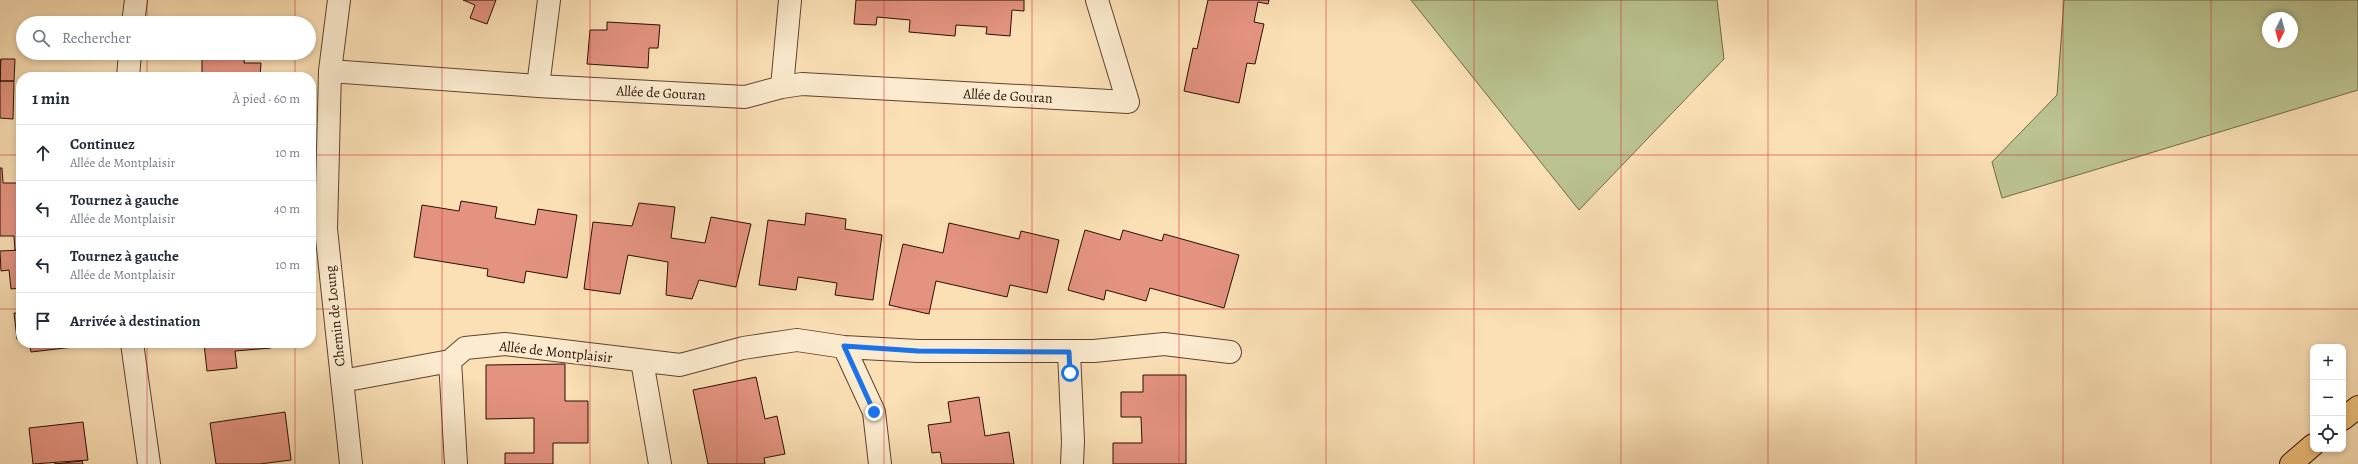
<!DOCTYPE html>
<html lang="fr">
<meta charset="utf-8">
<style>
body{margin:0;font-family:Alegreya,serif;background:#f6f6f7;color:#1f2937}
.controls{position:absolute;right:12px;bottom:12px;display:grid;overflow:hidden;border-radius:8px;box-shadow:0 2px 6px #0003}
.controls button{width:36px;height:36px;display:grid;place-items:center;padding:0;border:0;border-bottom:1px solid #e0e1e3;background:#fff;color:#1f2937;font:20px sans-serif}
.compass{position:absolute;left:2262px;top:12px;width:36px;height:36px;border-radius:50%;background:#fff;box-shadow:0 2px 6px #0003;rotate:186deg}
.stop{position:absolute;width:12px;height:12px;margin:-9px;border:3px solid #1a73e8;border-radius:50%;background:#fff}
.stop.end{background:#1a73e8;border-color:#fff;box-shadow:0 1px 4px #0008}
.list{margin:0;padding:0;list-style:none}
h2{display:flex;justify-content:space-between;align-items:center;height:52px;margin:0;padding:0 16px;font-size:17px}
h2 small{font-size:13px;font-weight:400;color:#747a83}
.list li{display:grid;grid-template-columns:26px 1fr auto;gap:12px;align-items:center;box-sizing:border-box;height:56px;padding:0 16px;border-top:1px solid #e0e1e3}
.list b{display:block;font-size:15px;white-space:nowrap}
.list p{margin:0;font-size:13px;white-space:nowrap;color:#747a83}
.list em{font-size:13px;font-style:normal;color:#747a83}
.icon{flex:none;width:22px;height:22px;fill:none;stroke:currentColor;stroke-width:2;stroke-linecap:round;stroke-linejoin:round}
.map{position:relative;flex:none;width:2358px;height:464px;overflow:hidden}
.search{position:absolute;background:#fff;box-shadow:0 2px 6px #0003;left:16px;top:16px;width:300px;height:44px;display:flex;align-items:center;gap:10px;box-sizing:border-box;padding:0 14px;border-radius:22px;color:#747a83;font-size:15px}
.panel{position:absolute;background:#fff;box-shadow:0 2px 6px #0003;left:16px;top:72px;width:300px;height:276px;border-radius:16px}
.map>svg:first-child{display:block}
.green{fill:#bbc390;stroke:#72694a;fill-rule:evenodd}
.building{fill:#e49380;stroke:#280f04}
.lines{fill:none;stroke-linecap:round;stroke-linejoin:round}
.minor-casing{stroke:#5d4330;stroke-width:24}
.motorway-casing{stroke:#280f04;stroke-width:24}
.minor{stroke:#fcebcf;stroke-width:22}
.motorway{stroke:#eec07a;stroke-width:22}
.route{stroke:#1a73e8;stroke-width:5}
.grid{fill:none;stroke:#d62828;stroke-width:1;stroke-opacity:0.55}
.labels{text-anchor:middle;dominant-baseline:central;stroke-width:4;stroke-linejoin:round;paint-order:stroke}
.street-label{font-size:14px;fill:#280f04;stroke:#fcebcf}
</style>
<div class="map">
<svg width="2358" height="464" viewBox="0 0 2358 464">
<rect width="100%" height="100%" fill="#fbe0b5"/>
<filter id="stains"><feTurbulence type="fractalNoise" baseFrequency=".005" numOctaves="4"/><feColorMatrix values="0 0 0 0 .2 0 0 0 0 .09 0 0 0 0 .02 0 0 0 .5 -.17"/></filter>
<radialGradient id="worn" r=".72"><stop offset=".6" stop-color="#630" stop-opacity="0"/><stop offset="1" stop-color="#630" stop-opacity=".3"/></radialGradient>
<path class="green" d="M1411 0H1717L1724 59 1579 210Z
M2064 0H2358V90L2002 198 1992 162 2057 95ZM2268 18H2292V42H2268Z"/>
<path class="building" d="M463 0H496L487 24 470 18 475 5Z
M856 0H1024V11L1012 10 1010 36 986 34 987 27 956 25 955 36 909 32 910 20 877 17 876 25 854 24Z
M1208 0H1269L1268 4 1258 2 1254 22 1264 24 1255 64 1247 63 1239 103 1184 91 1193 48 1197 49Z
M607 22 660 25 658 48H649L648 68 587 64 590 30H607Z
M202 53H245L244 63H261L260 77H202Z
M0 59V81H14L13 119 0 118Z
M1 59H15L14 81H0Z
M0 168H2L3 183H21V250H15L14 236H0Z
M461 201 497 207 495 218 535 225 538 209 577 215 567 278 526 271 524 283 487 276 488 269 414 257 422 205 459 211Z
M639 203 675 207 671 238 705 243 711 217 751 224 736 287 699 280 692 299 666 295 668 262 628 255 620 294 584 289 593 222 632 226Z
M806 213 846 219 845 229 882 235 873 300 835 295 837 283 798 277 796 290 759 285 768 220 805 225Z
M949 223 1019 239 1021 231 1059 240 1047 293 1010 285 1007 297 936 281 929 314 889 305 903 244 943 253Z
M1085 230 1120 240 1123 230 1162 241 1164 234 1239 255 1224 308 1150 288 1146 301 1106 290 1104 300 1068 290Z
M21 250V288L11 289 9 270 1 271 0 251Z
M14 313H21V338L17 339Z
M29 343H82V346L31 352Z
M204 343H271V348L235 351 237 368 207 371Z
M565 364V401H588V443H553V464H505V453H534V418L486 419V365Z
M1143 375H1186V464H1113V443H1142L1141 417H1121V392H1143Z
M756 377 765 419 777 416 785 454 764 458 765 464H708L693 390Z
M979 397 985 436 1009 432 1014 464H942L940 452 932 453 928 425 951 422 948 402Z
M285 412 291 460 260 464H216L210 423Z
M83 422 88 460 33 464 29 428Z
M82 461 83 464H54Z"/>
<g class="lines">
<g class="minor-casing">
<path id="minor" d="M339 0 330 71 326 229 351 464
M133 23 136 0
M330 71 538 86 745 97 782 87 802 84 1128 102 1097 0
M128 77 130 53
M538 86 549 0
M782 87 790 0
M132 343 149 464
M844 347 874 412 880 464
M1069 352 1073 441 1072 464
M450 361 456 464
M642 361 660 464
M342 381 450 361 465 348 505 344 680 365 743 348 797 340 844 347 918 351H1094L1164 344 1230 352"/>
</g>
<g class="motorway-casing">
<path id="motorway" d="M2343 419 2358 407
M2291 464 2313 445"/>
</g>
<use href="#minor" class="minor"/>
<use href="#motorway" class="motorway"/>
</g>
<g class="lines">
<path class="route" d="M874 412 844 346 918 351 1069 352 1070 373"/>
</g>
<path class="grid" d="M147 0V23M295 0V23M442 0V464M590 0V464M737 0V464M884 0V464M1032 0V464M1179 0V464M1326 0V464M1474 0V464M1621 0V464M1768 0V464M1916 0V464M2063 0V464M2211 0V464M147 53V77M295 53V77M0 155H21M311 155H2358M0 309H21M311 309H2358M147 343V464M295 343V464"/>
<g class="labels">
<g class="street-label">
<text transform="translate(661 93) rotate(3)">Allée de Gouran</text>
<text transform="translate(1008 96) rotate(3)">Allée de Gouran</text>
<text transform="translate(335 316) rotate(-96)">Chemin de Loung</text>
<text transform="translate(556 352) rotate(6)">Allée de Montplaisir</text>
</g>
</g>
<rect width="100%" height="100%" filter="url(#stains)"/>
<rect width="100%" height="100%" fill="url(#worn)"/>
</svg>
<div class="controls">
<button>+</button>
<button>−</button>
<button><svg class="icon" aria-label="locate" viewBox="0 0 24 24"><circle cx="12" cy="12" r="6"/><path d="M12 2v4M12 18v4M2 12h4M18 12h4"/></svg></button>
</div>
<svg class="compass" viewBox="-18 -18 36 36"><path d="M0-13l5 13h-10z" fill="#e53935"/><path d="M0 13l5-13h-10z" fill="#747a83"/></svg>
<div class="stop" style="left:1070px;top:373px"></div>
<div class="stop end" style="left:874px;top:412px"></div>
<div class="search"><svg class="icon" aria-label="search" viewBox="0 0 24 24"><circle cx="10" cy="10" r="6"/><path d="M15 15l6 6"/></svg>Rechercher</div>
<section class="panel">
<h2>1 min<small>À pied · 60 m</small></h2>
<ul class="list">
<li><svg class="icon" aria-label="ahead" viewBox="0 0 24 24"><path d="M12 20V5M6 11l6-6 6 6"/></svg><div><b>Continuez</b><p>Allée de Montplaisir</p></div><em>10 m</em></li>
<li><svg class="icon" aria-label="left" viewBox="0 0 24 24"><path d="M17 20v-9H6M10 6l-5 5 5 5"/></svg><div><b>Tournez à gauche</b><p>Allée de Montplaisir</p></div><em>40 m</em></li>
<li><svg class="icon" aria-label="left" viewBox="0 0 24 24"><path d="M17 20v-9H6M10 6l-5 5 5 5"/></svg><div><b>Tournez à gauche</b><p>Allée de Montplaisir</p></div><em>10 m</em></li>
<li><svg class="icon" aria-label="arrive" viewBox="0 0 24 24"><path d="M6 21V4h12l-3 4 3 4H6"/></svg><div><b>Arrivée à destination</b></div></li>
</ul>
</section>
</div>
